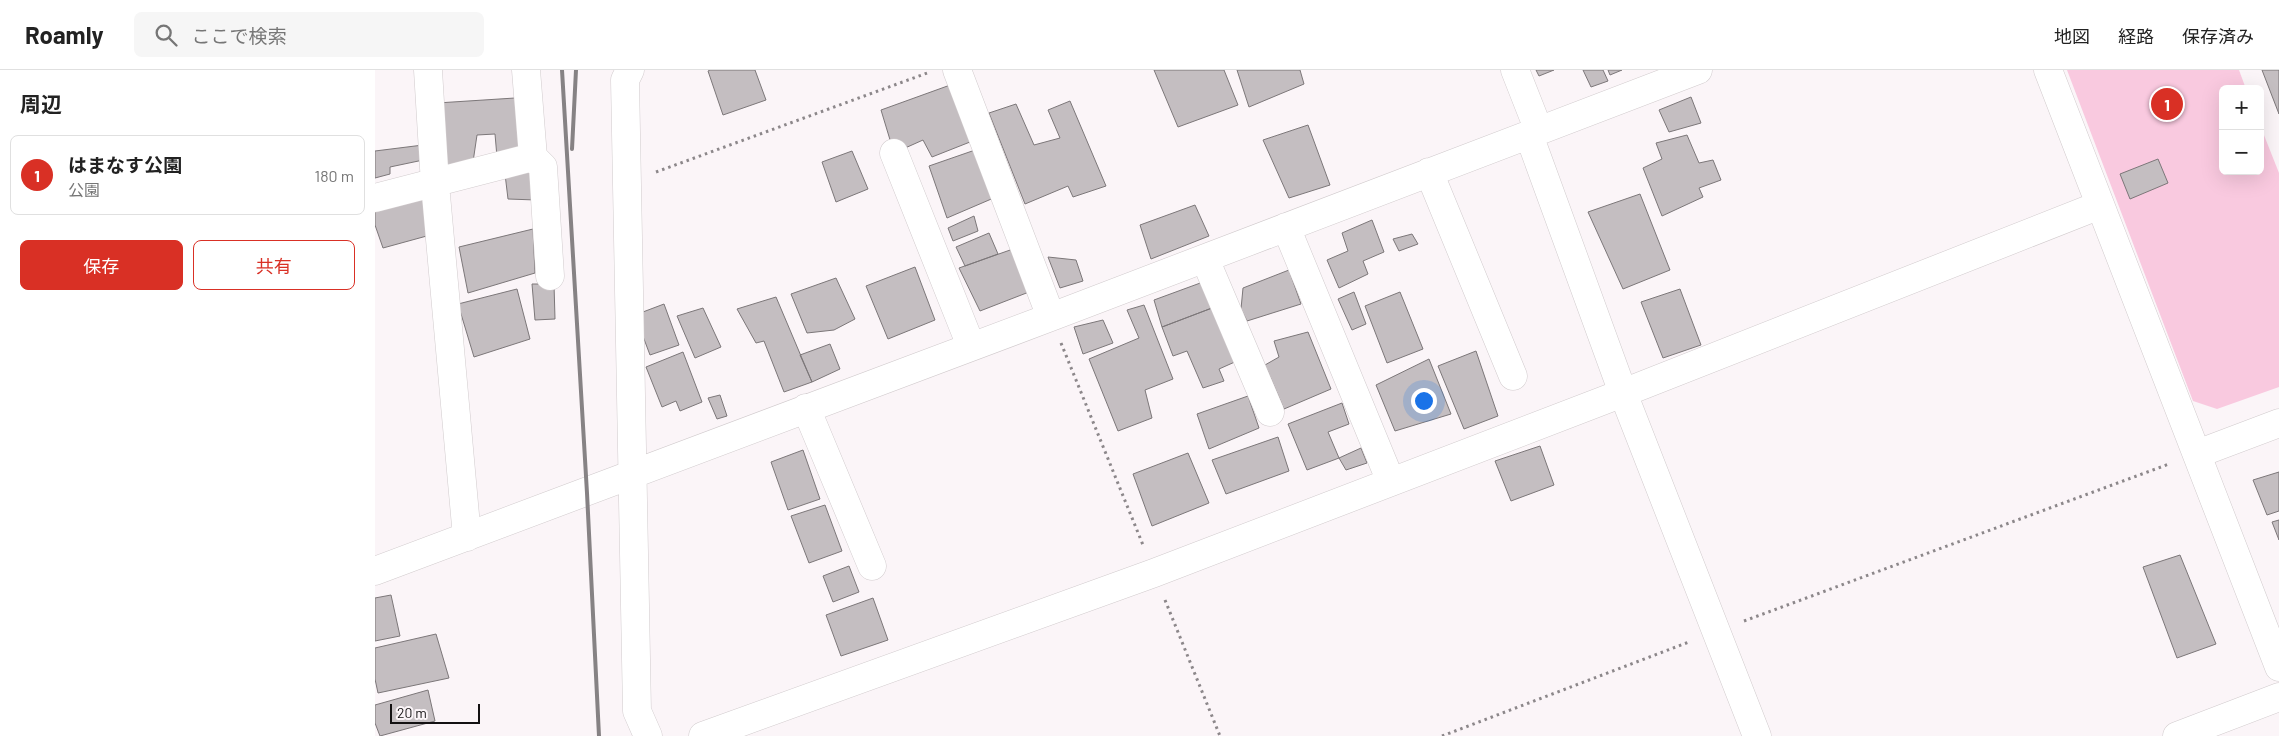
<!DOCTYPE html>
<html lang="ja">
<meta charset="utf-8">
<style>
body{margin:0;font-family:Barlow,"Noto Sans JP",sans-serif;background:#f6f6f6;color:#222}
.controls{position:absolute;right:15px;top:15px;display:grid;overflow:hidden;border-radius:8px;box-shadow:0 5px 20px #0002}
.controls button{width:45px;height:45px;display:grid;place-items:center;padding:0;border:0;border-bottom:1px solid #e0e0e0;background:#fff;color:#222;font:25px sans-serif}
.scale{position:absolute;left:15px;bottom:12px;width:90px;box-sizing:border-box;padding-left:5px;border:2px solid #131112;border-top:0;font-size:14px;line-height:18px;white-space:nowrap;color:#131112;-webkit-text-stroke:4px #fbf5f8;paint-order:stroke}
.you{position:absolute;left:1048px;top:330px;width:18px;height:18px;margin:-12px;border:4px solid #fff;border-radius:50%;background:#1a73e8;box-shadow:0 0 0 8px #1a73e833}
.badge{display:grid;place-items:center;width:32px;height:32px;border-radius:50%;background:#d93025;color:#fff;font-size:16px;font-weight:700}
.pin{position:absolute;translate:-50% -50%;border:2px solid #fff;box-shadow:0 1px 5px #0006}
.list{margin:0;padding:0;list-style:none}
h2{display:flex;justify-content:space-between;align-items:center;height:65px;margin:0;padding:0 20px;font-size:21px}
h2 small{font-size:16px;font-weight:400;color:#767676}
.list li{display:grid;grid-template-columns:32px 1fr auto;gap:15px;align-items:center;box-sizing:border-box;height:80px;margin:0 10px 10px;padding:0 10px;border:1px solid #e0e0e0;border-radius:8px}
.list b{display:block;font-size:19px;white-space:nowrap}
.list p{margin:0;font-size:16px;white-space:nowrap;color:#767676}
.list em{font-size:16px;font-style:normal;color:#767676}
.actions{display:flex;gap:10px;padding:15px 20px}
.actions a{flex:1;padding:11px 0;border:1px solid #d93025;border-radius:8px;text-align:center;font-size:18px;color:#d93025}
.actions .main{background:#d93025;color:#fff}
.icon{flex:none;width:28px;height:28px;fill:none;stroke:currentColor;stroke-width:2;stroke-linecap:round;stroke-linejoin:round}
.map{position:relative;flex:none;width:1904px;height:666px;overflow:hidden}
header{display:flex;align-items:center;gap:30px;box-sizing:border-box;height:70px;padding:0 25px;background:#fff;border-bottom:1px solid #e0e0e0}
header strong{font-size:24px}
nav{display:flex;gap:28px;margin-inline-start:auto;font-size:18px}
.search{width:350px;height:45px;background:#f6f6f6;display:flex;align-items:center;gap:12px;box-sizing:border-box;padding:0 18px;border-radius:8px;color:#767676;font-size:19px}
main{display:flex}
aside{flex:1;background:#fff}
.map>svg:first-child{display:block}
.green{fill:#f9c9df}
.building{fill:#c4bec1;stroke:#7c7779}
.lines{fill:none;stroke-linecap:round;stroke-linejoin:round}
.street-casing{stroke:#d1cbcd;stroke-width:29}
.path{stroke:#8c878a;stroke-width:3;stroke-dasharray:2.5 4;stroke-linecap:butt}
.street{stroke:#fff;stroke-width:28}
.rail{stroke:#868284;stroke-width:4}
</style>
<header>
<strong>Roamly</strong>
<div class="search"><svg class="icon" aria-label="search" viewBox="0 0 24 24"><circle cx="10" cy="10" r="6"/><path d="M15 15l6 6"/></svg>ここで検索</div>
<nav><a>地図</a><a>経路</a><a>保存済み</a></nav>
</header>
<main>
<aside>
<h2>周辺<small></small></h2>
<ul class="list">
<li><span class="badge">1</span><div><b>はまなす公園</b><p>公園</p></div><em>180 m</em></li>
</ul>
<div class="actions"><a class="main">保存</a><a>共有</a></div>
</aside>
<div class="map">
<svg width="1904" height="666" viewBox="0 0 1904 666">
<rect width="100%" height="100%" fill="#fbf5f8"/>
<path class="green" d="M1692 0H1864L1871 19H1848V101H1885V55L1904 103V317L1842 339 1818 331Z"/>
<path class="building" d="M335 0H380L391 30 348 45 333 1Z
M779 0H849L863 35 803 57Z
M862 0H925L929 14 874 37Z
M1161 0H1179L1164 6Z
M1208 0H1228L1233 11 1216 17Z
M1233 0H1247L1235 5Z
M1887 0H1904V44Z
M578 14 595 72 557 87 548 70 519 83 506 40Z
M1316 27 1326 53 1294 62 1284 40Z
M140 28 146 79 122 87 120 64 102 65 98 92 70 103 62 33Z
M695 31 731 116 698 127 693 116 650 134 614 43 641 34 659 75 685 68 673 40Z
M933 55 955 115 914 128 888 70Z
M1312 65 1324 93 1338 90 1346 110 1324 118 1328 127 1287 146 1268 98 1287 89 1281 73Z
M48 75 53 89 15 97V104L0 108V81Z
M603 79 621 127 572 148 554 96Z
M477 81 493 119 461 132 447 92Z
M1783 89 1793 113 1755 129 1745 104Z
M160 101 161 130 133 129 130 104Z
M1265 124 1295 200 1248 219 1213 142Z
M47 127 59 164 8 178 0 155V138Z
M820 135 834 166 776 189 765 155Z
M599 146 603 161 578 171 573 158Z
M997 150 1009 182 988 191 993 204 964 218 952 190 973 181 967 163Z
M158 159 160 203 93 223 84 177Z
M614 163 623 184 590 196 581 177Z
M1037 164 1043 174 1024 181 1018 169Z
M638 179 654 222 605 241 584 198Z
M673 187 701 190 708 211 685 218Z
M540 197 560 250 513 269 491 216Z
M914 200 926 234 872 251 866 239 868 218Z
M461 208 480 249 459 260 432 263 416 224Z
M828 212 837 238 787 257 779 230Z
M157 214H179L180 249 160 250Z
M142 219 155 269 99 287 83 234Z
M1305 219 1326 275 1288 288 1266 232Z
M979 222 991 254 977 260 963 229Z
M1025 222 1048 279 1012 293 990 236Z
M401 227 437 312 409 322 389 271 381 273 362 239Z
M289 234 304 275 275 285 260 245Z
M769 235 798 309 770 320 777 348 743 361 714 289 764 268 752 240Z
M328 238 346 277 320 288 302 246Z
M837 238 862 291 844 299 849 311 828 318 812 281 798 286 787 257Z
M728 250 738 273 708 284 699 257Z
M933 262 956 319 909 339 890 295 904 287 899 271Z
M455 274 465 299 437 312 425 285Z
M1101 281 1123 346 1089 359 1063 296Z
M308 282 327 332 305 341 301 331 287 337 271 297Z
M1054 289 1076 344 1020 361 1001 315Z
M345 325 352 346 342 349 333 328Z
M873 326 884 358 834 379 822 344Z
M967 333 974 354 953 362 964 388 932 400 913 354Z
M903 367 914 401 851 424 837 390Z
M1165 376 1179 415 1136 431 1120 391Z
M986 378 992 393 971 400 964 388Z
M428 380 445 429 413 440 396 392Z
M813 383 834 433 777 456 758 404Z
M1904 402V441L1892 445 1878 410Z
M450 435 467 481 434 493 416 446Z
M1904 450V470L1897 452Z
M1805 485 1841 574 1802 588 1768 497Z
M474 496 484 522 458 532 448 506Z
M16 525 25 566 0 571V528Z
M498 528 513 570 466 586 451 545Z
M61 564 74 608 3 623 0 609V578Z
M53 620 60 651 5 666 0 653V635Z"/>
<g class="lines">
<g class="street-casing">
<path id="street" d="M53 0 60 114 92 467
M255 0 250 10 262 641 273 666
M582 0 676 247
M1140 0 1164 61
M1673 0 1904 597
M1154 65 1248 323 1382 666
M519 83 596 276
M158 87 168 97 175 206
M1054 102 1138 306
M0 128 158 87 151 0
M911 157 1016 412
M830 189 895 342
M431 338 497 496
M1822 384 1904 353
M0 501 676 247 1323 0
M328 666 779 503 1248 323 1725 135
M1802 666 1904 627"/>
</g>
<path class="path" d="M281 102 555 2
M686 273 768 475
M790 530 845 666
M1369 551 1794 394
M1067 666 1314 572"/>
<use href="#street" class="street"/>
<path class="rail" d="M187 0 212 423 224 666
M197 79 201 0"/>
</g>
</svg>
<div class="controls">
<button>+</button>
<button>−</button>
</div>
<div class="scale">20 m</div>
<div class="you"></div>
<div class="pin badge" style="left:1792px;top:34px">1</div>
</div>
</main>
